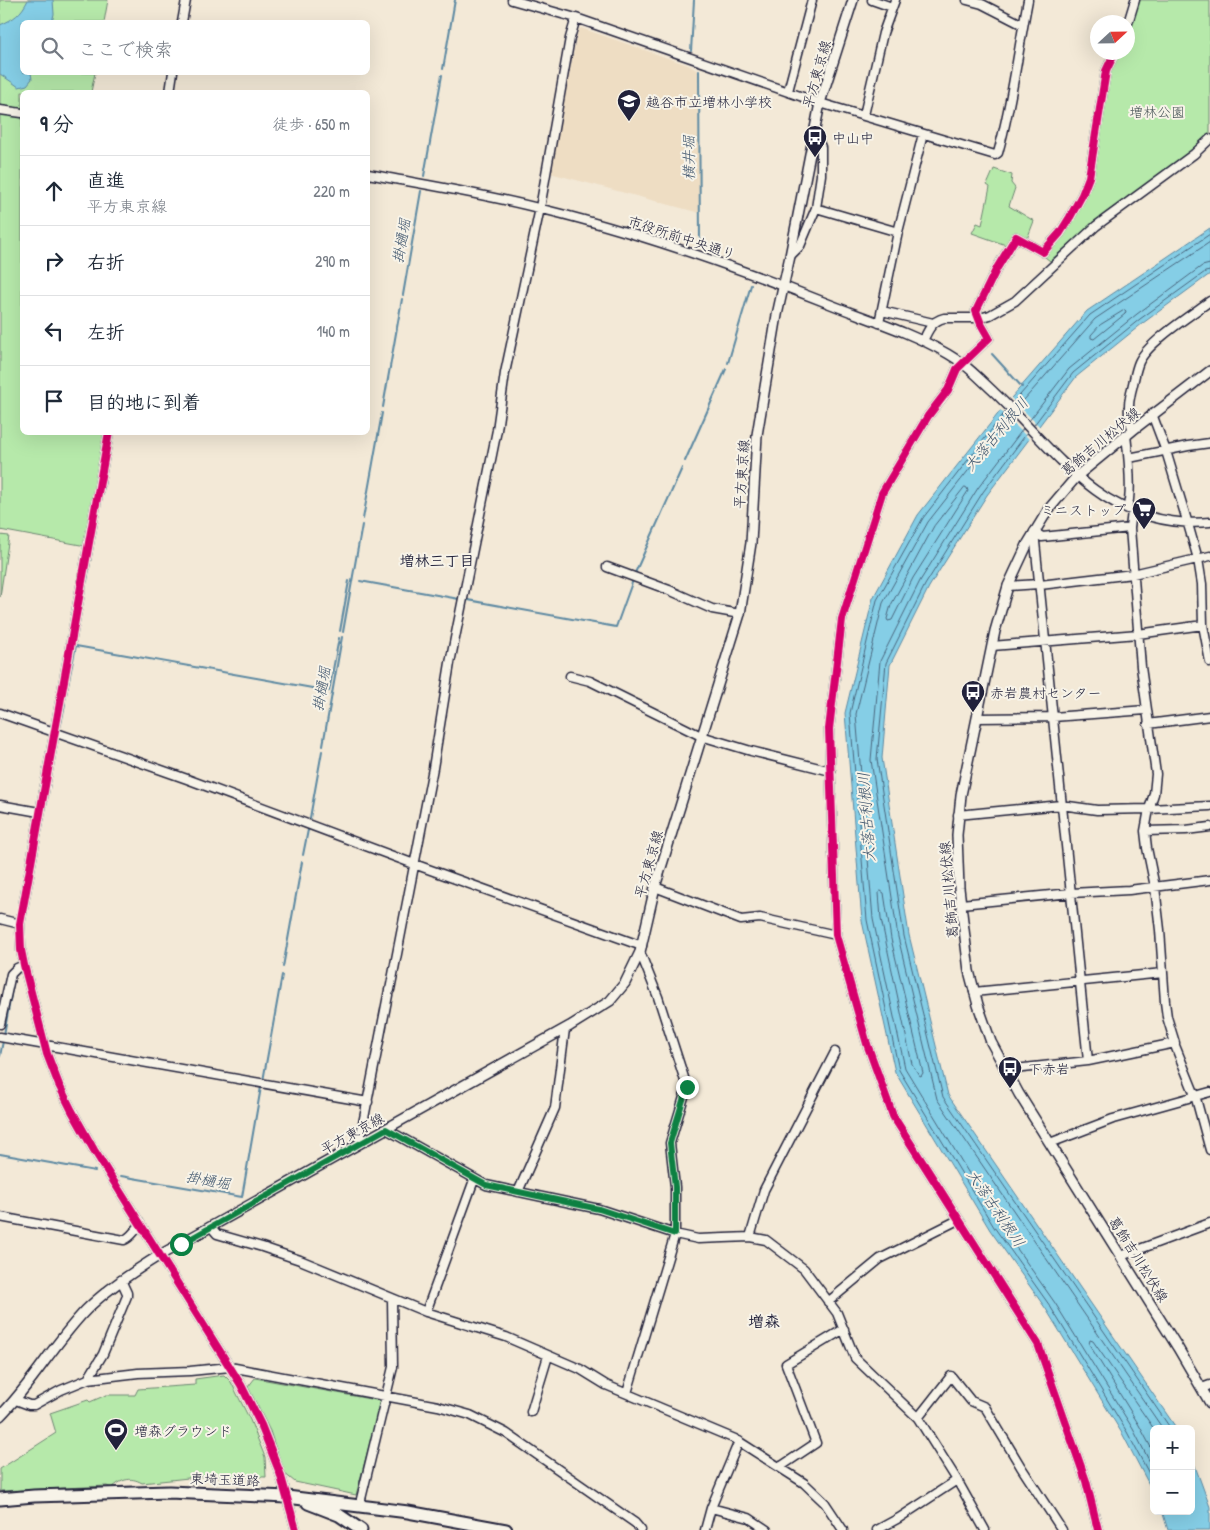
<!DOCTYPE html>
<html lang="ja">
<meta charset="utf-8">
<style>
body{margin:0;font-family:"Patrick Hand","Klee One",sans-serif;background:#f2f2f3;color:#1f2937}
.controls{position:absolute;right:15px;bottom:15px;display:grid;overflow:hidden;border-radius:8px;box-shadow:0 5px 20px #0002}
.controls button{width:45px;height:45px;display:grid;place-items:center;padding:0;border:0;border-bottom:1px solid #e0e1e3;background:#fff;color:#1f2937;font:25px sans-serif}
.compass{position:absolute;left:1090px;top:15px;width:45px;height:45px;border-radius:50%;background:#fff;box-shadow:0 5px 20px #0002;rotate:68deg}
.stop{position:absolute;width:15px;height:15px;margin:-11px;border:4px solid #0b8043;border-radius:50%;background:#fff}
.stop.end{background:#0b8043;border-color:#fff;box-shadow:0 1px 5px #0008}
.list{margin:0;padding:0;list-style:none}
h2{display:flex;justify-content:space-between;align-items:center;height:65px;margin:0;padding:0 20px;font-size:21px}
h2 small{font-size:16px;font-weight:400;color:#747a83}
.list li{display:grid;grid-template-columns:32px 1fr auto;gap:15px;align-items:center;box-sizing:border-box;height:70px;padding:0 20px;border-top:1px solid #e0e1e3}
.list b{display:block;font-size:19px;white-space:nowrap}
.list p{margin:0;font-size:16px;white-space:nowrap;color:#747a83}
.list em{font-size:16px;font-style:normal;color:#747a83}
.icon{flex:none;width:28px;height:28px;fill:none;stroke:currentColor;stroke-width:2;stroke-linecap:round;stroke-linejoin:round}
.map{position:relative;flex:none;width:1210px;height:1530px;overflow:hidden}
.search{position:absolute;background:#fff;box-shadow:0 5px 20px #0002;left:20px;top:20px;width:350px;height:55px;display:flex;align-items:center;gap:12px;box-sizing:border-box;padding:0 18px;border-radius:8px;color:#747a83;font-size:19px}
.panel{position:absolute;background:#fff;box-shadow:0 5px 20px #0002;left:20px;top:90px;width:350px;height:345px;border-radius:8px}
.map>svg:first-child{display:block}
.built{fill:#eeddc3}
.green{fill:#b6e9aa;stroke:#6c8672}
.water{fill:#85cee6;stroke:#5d89a2}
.pier{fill:#f3e9d7}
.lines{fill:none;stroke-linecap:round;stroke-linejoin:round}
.shore{stroke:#4a677f;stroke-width:1}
.stream{stroke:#5d89a2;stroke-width:2}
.minor-casing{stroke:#22223b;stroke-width:11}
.major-casing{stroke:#22223b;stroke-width:12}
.highway-casing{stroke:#22223b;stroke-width:15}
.minor{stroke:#f7f3e8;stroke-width:8}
.major{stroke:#f7f3e8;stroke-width:9}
.highway{stroke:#f7f3e8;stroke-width:11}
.cycleway-casing{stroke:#f7f3e8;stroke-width:11}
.cycleway{stroke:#d6006c;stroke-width:8}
.route{stroke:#0b8043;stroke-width:6}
.labels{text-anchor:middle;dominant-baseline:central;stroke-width:4;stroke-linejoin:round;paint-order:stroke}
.street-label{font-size:14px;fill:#22223b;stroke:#f7f3e8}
.poi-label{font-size:14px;fill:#22223b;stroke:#f7f3e8;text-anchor:start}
.park-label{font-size:14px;fill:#475457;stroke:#f7f3e8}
.water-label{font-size:15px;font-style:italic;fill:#40566e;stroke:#f7f3e8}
.neighbourhood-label{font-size:15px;font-weight:bold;fill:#22223b;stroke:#f7f3e8}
.quarter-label{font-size:16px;font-weight:bold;fill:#22223b;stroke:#f7f3e8}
</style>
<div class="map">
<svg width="1210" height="1530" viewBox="0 0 1210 1530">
<rect width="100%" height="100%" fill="#f3e9d7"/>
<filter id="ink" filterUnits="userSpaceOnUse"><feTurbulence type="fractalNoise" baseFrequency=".02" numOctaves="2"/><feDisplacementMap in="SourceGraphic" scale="10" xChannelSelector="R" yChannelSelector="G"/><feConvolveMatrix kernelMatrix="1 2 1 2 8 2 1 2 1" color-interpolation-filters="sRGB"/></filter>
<g filter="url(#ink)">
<path class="built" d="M581 28 688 65 698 71 700 213 550 173 578 30Z"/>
<path class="green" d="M0 0H108L104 22H22V72L95 73 91 92H22V432L105 433 86 546 0 530Z
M1138 0H1210V133L1185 156 1104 214 1050 261 1045 257 1062 236 1084 199 1093 178 1110 72 1119 53 1128 52V35Z
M994 169 1012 175 1011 183 1015 188 1009 206 1034 221 1027 239 1014 234 1006 245 972 233 977 223 982 225 990 187 987 185Z
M0 535 9 536 0 597Z
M224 1375 231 1382 250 1420 265 1457 266 1477 207 1476 142 1483C130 1476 121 1480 112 1488L107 1486 0 1491V1469L56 1433 50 1413 88 1400 90 1402 106 1395H135L138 1389 195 1385V1379Z
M255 1378 381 1401 356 1495 295 1482 284 1473 270 1431 248 1387Z"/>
<path class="water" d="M28 0H53L54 14 52 22H22V72L31 73 32 79 27 85 19 87 0 74V25C14 19 21 14 28 0Z
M1210 228V274L1143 323 1076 377 987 495 929 587 890 665 882 758 909 935 948 1095 1177 1429H1154V1494L1123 1435 1046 1309 990 1230 895 1072 862 921 845 713 873 598 918 515 1005 405 1087 311Z
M1191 1455 1210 1507V1530H1168L1162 1511H1191Z"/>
<path class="pier" d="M1009 396 1041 428 1031 441 999 409Z"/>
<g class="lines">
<path class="shore" d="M1125 310 1126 311 1125 314 1094 339 1091 338V335L1100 325Z
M1013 403 1090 315 1210 234
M1017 408 1095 319 1210 242
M1006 411 923 518 877 600 850 713 867 920 899 1070 994 1227 1050 1306 1127 1432 1154 1483
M1011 416 928 522 883 603 856 714 873 919 905 1068 999 1223 1055 1303 1133 1429 1154 1470
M1029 421 1069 369 1137 314 1202 266 1210 264
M1034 425 1073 373 1140 319 1205 272 1210 271
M1023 429 978 488 920 581 880 661 871 760 898 937 937 1099 1163 1429
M1027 433 983 492 925 585 886 663 877 759 904 936 943 1097 1171 1429
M965 487 967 488 968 491 913 578 892 620 888 621 887 619 891 605 934 526Z
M881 891 884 893 891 939 923 1073 921 1076 919 1075 912 1064 881 919 879 893Z
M1154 1453 1139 1425 1089 1344 1090 1340 1093 1341 1154 1429"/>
<path class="stream" d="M691 51 694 0
M443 69 455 0
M699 71 700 246
M424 176 442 75
M403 295 421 191
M992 354 1022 387
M728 363 751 285
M383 407 402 299
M685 461 726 369
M106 472 113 432
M99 510 105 481
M363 519 382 413
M635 573 682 468
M87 581 95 530
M360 581 459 599
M468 600 616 627 633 580
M340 631 349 581
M343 632 362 525
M65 699 76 646 329 691 339 638
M61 724 65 704
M323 745 342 637
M45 811 56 745
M310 818 322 751
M303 855 308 830
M27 907 44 816
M283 967 302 862
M4 1035 13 983
M0 1056 3 1041
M263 1081 282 975
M0 1154 95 1171
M121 1176 242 1197 261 1087"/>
<g class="minor-casing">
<path id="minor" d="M512 0 576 18 820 103 995 155 998 153C1012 103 1018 51 1028 0
M872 0 892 7
M967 0 982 4 1023 25
M182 22 186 0
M1128 23 1135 0
M788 91 812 0
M170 92 173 72
M0 110 22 113
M864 115 883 33 895 0
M815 133 821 147V175L816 208
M368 174C426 185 485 194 542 209 640 233 734 266 827 303 867 319 910 332 948 354 966 364 979 378 994 392 1027 423 1059 464 1095 490 1127 514 1170 526 1210 522
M790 256 800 246 816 208 898 232
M882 311 933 323
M879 323 898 232 923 134
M923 341C928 330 932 321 944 318H980L990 315 1015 301 1096 226 1194 154 1210 139
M1152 414 1166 451 1188 524 1198 559 1202 584 1203 625 1210 662
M1133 430C1127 418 1128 405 1131 392 1134 382 1135 371 1139 362 1148 342 1191 315 1210 301
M109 432 20 924 21 950 24 965 47 1054 59 1085 72 1111 94 1150 241 1385 261 1425 280 1473 296 1530
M1126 435C1128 452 1133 494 1127 508
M1129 458 1188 446 1210 443
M1034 532 1088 1061
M1034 532 1042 537 1130 528
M607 567 669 590 712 609 740 614
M1040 585 1133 574 1210 556
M1008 586 1039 584
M992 646 1138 634 1203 625
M570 676 590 681 701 736 751 751 831 771
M0 713 187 779 414 864 642 946
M977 718 1053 717 1146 710
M1148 724 1210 716
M0 805 39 812
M958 815 1061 805 1097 810 1149 809 1210 806
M1145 831 1186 830 1210 827
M655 887 741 920 760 918 836 935
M961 904 1071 893 1129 890 1210 880
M0 919 20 924
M390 990 433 768 450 663 497 430 505 373 540 208 570 38 576 18
M974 992 1163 973
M0 1024 11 974 17 968 24 965
M0 1037 368 1102
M1174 1043 1195 1095 1210 1150
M1005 1070 1088 1061 1175 1043 1167 1017 1165 1002 1160 930 1155 887 1147 848 1145 831 1149 809 1154 794 1156 774 1141 667 1130 528 1132 511
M386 1129 486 1185 599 1209 675 1234 698 1239 750 1237 766 1240 804 1269 837 1313 855 1358 918 1418 957 1480 985 1530
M1050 1143 1113 1119 1210 1092
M359 1144 389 990
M518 1192 555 1108 565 1029
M0 1217 124 1240C132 1237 134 1230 141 1225
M211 1227 217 1234 262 1247 300 1260 426 1312 506 1337 580 1369 606 1385 735 1439 804 1483 825 1503 843 1530
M750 1237 764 1190 835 1052
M1121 1256 1210 1223
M828 1302 880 1259 958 1220
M426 1312 474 1180
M88 1379 138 1373 190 1371 230 1367 438 1406 470 1415 506 1433 635 1523 641 1530
M1202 1388 1210 1385
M627 1393 675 1234V1187L670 1143 687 1087 658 997 640 952
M16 1400 29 1405H34L61 1390 88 1379 103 1354 127 1296V1293L121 1280
M531 1412 548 1356
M918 1418 951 1376 971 1401 985 1407 1021 1467 1062 1530
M780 1467 816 1443 786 1364 844 1329
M361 1499 393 1367 392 1298
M711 1508 749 1518 767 1530
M705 1530 711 1508 739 1441
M877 1530 899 1518 957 1480
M1098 1530 1086 1481 1038 1344 893 1116 867 1044 836 935 829 729 842 619 882 493 928 416 948 390 957 369 989 338 981 324 976 311 997 268 1016 237 1043 252 1060 233 1070 217 1082 195 1089 177 1106 71 1115 52"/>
</g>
<g class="major-casing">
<path id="major" d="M1210 371 1133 430 1077 476 1048 510 1028 543 1008 586 995 631 961 795 957 835 959 888 969 971 978 1005 991 1042 1019 1094 1178 1348 1210 1403
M0 1416C32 1384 54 1343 86 1310 108 1288 134 1271 160 1255L570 1026 610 1001 625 983 640 952 655 887 740 614 751 543 757 435 777 315 790 256 820 103 853 0"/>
</g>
<g class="highway-casing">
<path id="highway" d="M0 1499 34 1496 169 1492 287 1497 408 1512 506 1530
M308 1503 339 1515 361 1530"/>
</g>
<use href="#minor" class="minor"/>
<use href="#major" class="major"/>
<use href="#highway" class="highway"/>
<g class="cycleway-casing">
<path id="cycleway" d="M109 432 20 924 21 950 24 965 47 1054 59 1085 72 1111 94 1150 241 1385 261 1425 280 1473 296 1530
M1098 1530 1086 1481 1038 1344 893 1116 867 1044 836 935 829 729 842 619 882 493 928 416 948 390 957 369 989 338 981 324 976 311 997 268 1016 237 1043 252 1060 233 1070 217 1082 195 1089 177 1106 71 1115 52"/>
</g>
<use href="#cycleway" class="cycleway"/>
</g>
</g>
<g class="lines" filter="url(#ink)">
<path class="route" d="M181 1244 386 1129 486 1185 599 1209 675 1234V1187L670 1143 687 1087"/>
</g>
<defs>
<g id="school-pin" transform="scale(1.25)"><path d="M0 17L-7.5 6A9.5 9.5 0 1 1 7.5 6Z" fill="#22223b" stroke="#f7f3e8"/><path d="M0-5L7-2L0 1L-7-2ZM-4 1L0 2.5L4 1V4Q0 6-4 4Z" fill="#fff"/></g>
<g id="bus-pin" transform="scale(1.25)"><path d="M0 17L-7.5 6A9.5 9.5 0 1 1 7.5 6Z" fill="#22223b" stroke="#f7f3e8"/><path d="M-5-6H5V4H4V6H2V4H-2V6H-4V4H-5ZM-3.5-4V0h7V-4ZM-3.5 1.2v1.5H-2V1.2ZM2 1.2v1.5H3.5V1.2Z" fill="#fff"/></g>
<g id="supermarket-pin" transform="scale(1.25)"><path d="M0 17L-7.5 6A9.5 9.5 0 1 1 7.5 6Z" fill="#22223b" stroke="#f7f3e8"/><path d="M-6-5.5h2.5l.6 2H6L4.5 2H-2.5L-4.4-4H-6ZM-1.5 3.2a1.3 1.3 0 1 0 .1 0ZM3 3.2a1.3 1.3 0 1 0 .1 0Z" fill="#fff"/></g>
<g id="stadium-pin" transform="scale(1.25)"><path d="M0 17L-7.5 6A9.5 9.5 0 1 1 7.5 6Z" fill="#22223b" stroke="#f7f3e8"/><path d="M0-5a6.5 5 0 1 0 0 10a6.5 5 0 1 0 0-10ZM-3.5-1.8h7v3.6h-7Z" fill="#fff"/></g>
</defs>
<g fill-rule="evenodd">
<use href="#school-pin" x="629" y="101"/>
<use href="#bus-pin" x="815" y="137"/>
<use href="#supermarket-pin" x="1144" y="509"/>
<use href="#bus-pin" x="973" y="692"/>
<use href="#bus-pin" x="1010" y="1068"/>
<use href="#stadium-pin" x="116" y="1430"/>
</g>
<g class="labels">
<g class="street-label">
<text transform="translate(816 74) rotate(-74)">平方東京線</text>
<text transform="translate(682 237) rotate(18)">市役所前中央通り</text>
<text transform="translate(1100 441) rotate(-40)">葛飾吉川松伏線</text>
<text transform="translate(741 474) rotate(-86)">平方東京線</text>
<text transform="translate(648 864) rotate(-74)">平方東京線</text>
<text transform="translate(948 890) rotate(-95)">葛飾吉川松伏線</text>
<text transform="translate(352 1133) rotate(-29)">平方東京線</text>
<text transform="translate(1139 1259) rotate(58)">葛飾吉川松伏線</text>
<text transform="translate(225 1479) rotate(2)">東埼玉道路</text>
</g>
<g class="poi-label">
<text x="646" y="101">越谷市立増林小学校</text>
<text x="832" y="137">中山中</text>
<text x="1126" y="509" text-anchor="end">ミニストップ</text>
<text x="990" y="692">赤岩農村センター</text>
<text x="1028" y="1068">下赤岩</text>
<text x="134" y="1430">増森グラウンド</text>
</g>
<g class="park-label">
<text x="1157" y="111">増林公園</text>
</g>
<g class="water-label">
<text transform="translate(688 158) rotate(-90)">横井堀</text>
<text transform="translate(401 241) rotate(-80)">掛樋堀</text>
<text transform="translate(996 434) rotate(-50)">大落古利根川</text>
<text transform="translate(321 689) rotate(-80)">掛樋堀</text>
<text transform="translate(866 817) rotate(-94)">大落古利根川</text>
<text transform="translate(208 1180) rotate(10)">掛樋堀</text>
<text transform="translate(996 1208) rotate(56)">大落古利根川</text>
</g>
<g class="neighbourhood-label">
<text x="437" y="560">増林三丁目</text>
</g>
<g class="quarter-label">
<text x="764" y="1321">増森</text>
</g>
</g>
</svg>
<div class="controls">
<button>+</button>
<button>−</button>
</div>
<svg class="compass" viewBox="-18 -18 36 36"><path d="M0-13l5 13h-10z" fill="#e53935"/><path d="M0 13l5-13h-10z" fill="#747a83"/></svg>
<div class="stop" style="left:181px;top:1244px"></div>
<div class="stop end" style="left:687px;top:1087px"></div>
<div class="search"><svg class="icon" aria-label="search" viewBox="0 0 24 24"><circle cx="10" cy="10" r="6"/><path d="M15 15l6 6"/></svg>ここで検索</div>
<section class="panel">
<h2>9 分<small>徒歩 · 650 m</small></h2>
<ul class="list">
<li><svg class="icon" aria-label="ahead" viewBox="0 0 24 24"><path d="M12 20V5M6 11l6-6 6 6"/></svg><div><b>直進</b><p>平方東京線</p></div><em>220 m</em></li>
<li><svg class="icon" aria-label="right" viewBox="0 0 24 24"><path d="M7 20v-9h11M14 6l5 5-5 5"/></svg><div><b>右折</b></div><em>290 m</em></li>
<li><svg class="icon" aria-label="left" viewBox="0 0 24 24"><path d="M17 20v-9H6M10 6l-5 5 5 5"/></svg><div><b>左折</b></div><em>140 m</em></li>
<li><svg class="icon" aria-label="arrive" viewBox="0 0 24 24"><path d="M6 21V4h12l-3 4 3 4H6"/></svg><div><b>目的地に到着</b></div></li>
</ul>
</section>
</div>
